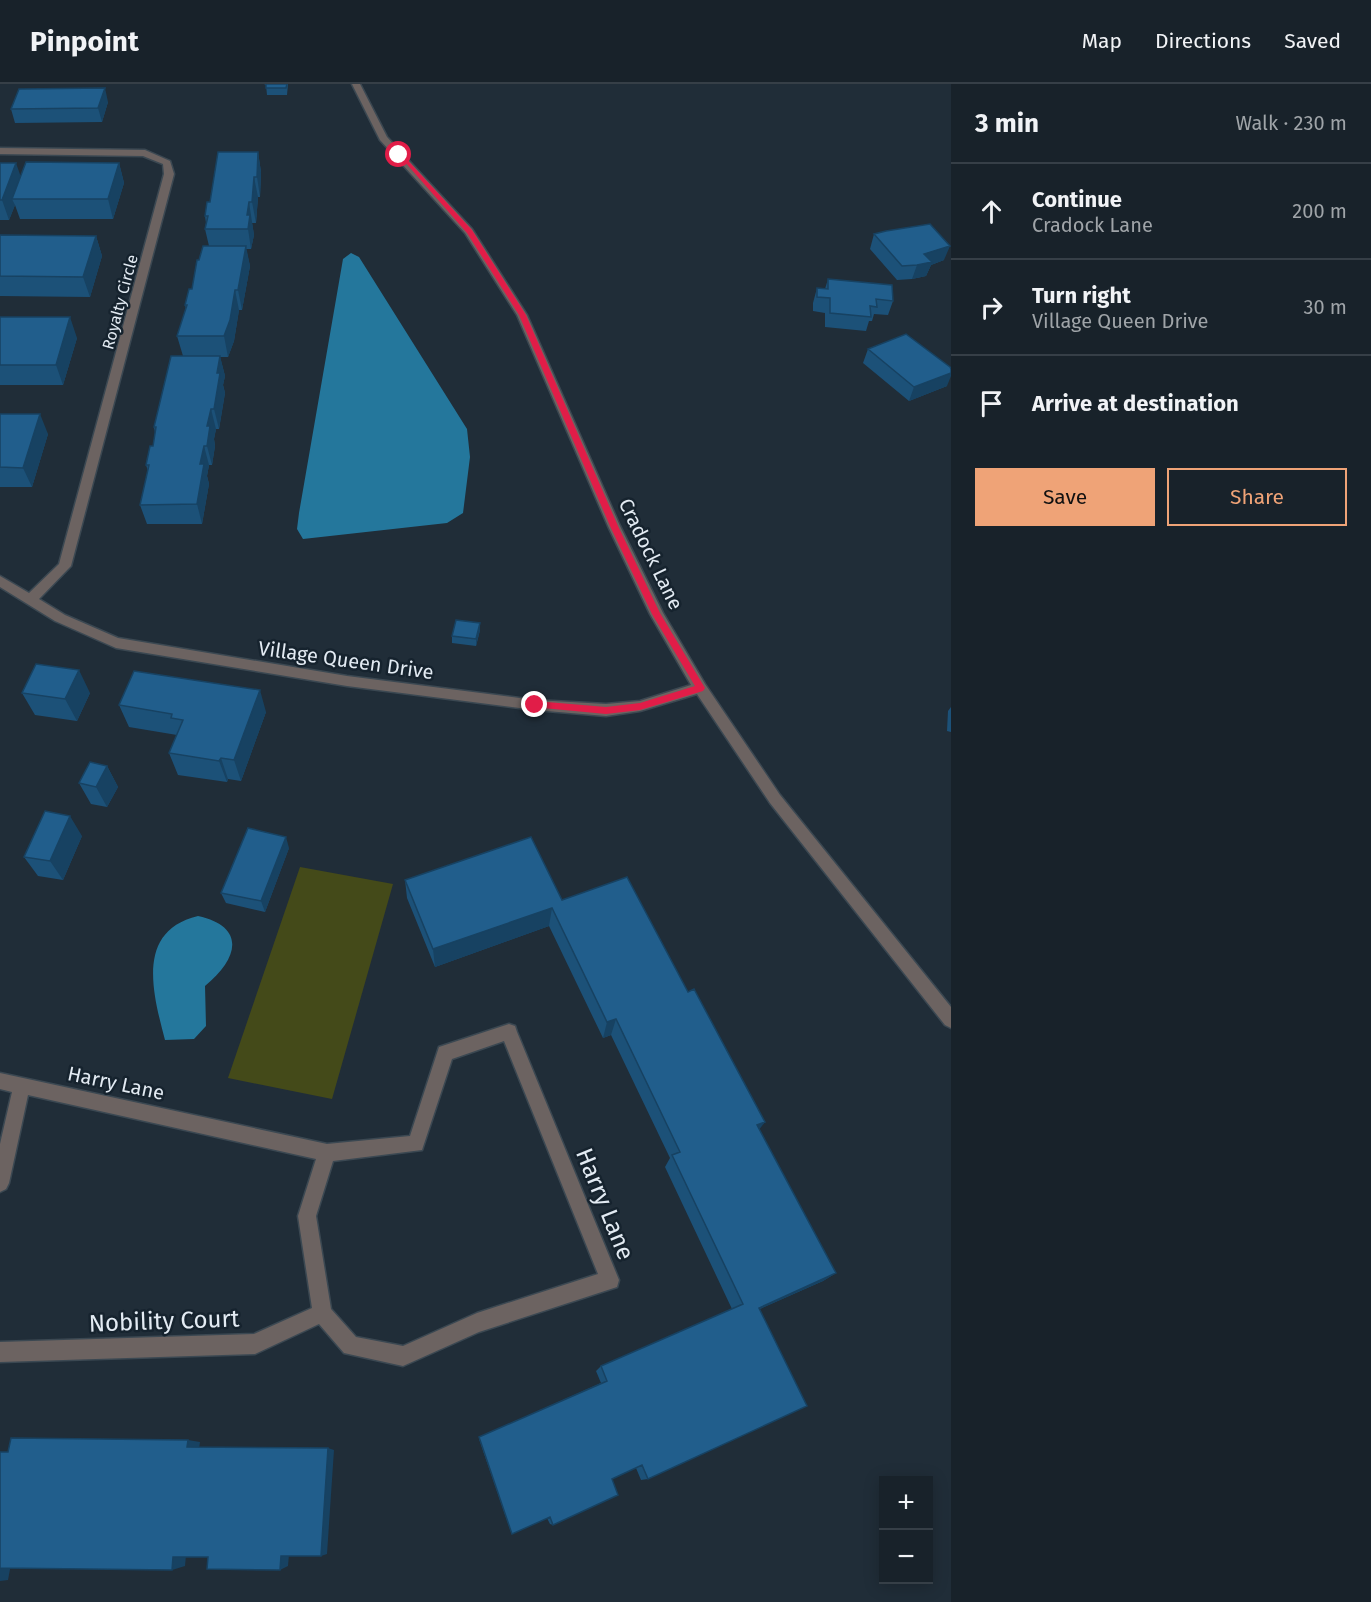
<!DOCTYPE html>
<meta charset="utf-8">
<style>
body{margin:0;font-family:"Fira Sans",sans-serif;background:#252f36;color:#f1f3f6}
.controls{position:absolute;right:18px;bottom:18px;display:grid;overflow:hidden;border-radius:0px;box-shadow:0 3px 15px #0003}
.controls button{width:54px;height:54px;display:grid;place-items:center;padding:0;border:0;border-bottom:2px solid #363f47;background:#18222a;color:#f1f3f6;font:30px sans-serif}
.stop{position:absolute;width:18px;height:18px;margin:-14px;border:4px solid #e11d48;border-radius:50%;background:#fff}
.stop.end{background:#e11d48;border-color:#fff;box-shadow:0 2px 6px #0008}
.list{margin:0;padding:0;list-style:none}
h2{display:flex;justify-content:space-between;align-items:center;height:78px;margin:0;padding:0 24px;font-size:26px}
h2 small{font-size:20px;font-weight:400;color:#9fa4a8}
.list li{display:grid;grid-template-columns:39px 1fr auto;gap:18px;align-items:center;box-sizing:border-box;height:96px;padding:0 24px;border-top:2px solid #363f47}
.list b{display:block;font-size:22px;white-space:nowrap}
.list p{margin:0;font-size:20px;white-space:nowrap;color:#9fa4a8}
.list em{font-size:20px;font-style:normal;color:#9fa4a8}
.actions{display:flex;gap:12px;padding:18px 24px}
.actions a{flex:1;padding:14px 0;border:2px solid #efa377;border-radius:0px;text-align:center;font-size:21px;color:#efa377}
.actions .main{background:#efa377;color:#111}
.icon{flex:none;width:33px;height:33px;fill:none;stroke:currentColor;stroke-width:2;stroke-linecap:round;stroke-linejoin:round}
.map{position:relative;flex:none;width:951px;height:1518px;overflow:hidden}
header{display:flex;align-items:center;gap:36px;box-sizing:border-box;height:84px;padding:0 30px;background:#18222a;border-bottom:2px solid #363f47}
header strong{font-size:28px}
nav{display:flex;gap:33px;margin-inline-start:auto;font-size:21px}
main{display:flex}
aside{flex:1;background:#18222a}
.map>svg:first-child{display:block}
.green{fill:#444a19}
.water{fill:#24779c}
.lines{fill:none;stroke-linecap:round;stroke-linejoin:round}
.minor-casing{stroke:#3b4852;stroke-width:3}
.minor{fill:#6c6361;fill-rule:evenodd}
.wall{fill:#1c5178}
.shaded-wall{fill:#174262}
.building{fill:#215e8c;stroke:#174262;stroke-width:1.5}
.route{fill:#e11d48}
.labels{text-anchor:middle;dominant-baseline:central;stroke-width:5;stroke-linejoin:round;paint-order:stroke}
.far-street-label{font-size:16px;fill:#e3ebf3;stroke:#16232e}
.street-label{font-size:20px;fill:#e3ebf3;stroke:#16232e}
.near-street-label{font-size:24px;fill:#e3ebf3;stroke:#16232e}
</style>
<header>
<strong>Pinpoint</strong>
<nav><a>Map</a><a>Directions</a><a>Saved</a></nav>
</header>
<main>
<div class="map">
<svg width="951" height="1518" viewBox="0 0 951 1518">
<rect width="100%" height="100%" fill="#202d38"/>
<path class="green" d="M300 783 393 800 332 1015 228 994Z"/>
<path class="water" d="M351 169 359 173 467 345 470 373 463 429 447 439 303 455 297 445 299 429 343 175Z
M198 832C247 843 238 875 205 902L206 942 194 955 165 956C153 910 135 847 198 832Z"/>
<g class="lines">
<g class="minor-casing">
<path id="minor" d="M352 0H360L387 53 472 145 527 231 620 442 663 529 705 600 780 711 951 923V944L945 941 770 719 697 610 640 627 606 632 535 626 347 602 116 564 55 537 0 503V492L29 509 59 480 164 90 163 80 143 72 0 70V64L145 66 170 77 174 90 71 482 39 515 65 531 118 554 347 592 535 616 606 620 640 617 691 601 650 530 608 442 517 231 465 149 380 56Z
M509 940 515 942 517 948 619 1196 617 1203 479 1248 403 1282 344 1269 319 1240 255 1270 0 1278V1258L254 1250 312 1224 298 1132 316 1075 28 1011 9 1099 6 1105 0 1108V1060L12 1008 0 1005V989L327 1060 410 1052 439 963ZM504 957 598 1190 477 1229 403 1262 356 1253 331 1225 316 1132 333 1077 422 1066 452 975Z"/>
</g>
<use href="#minor" class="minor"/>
</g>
<path class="wall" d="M264 0H288L287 11H267L266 1Z
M108 18 102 38 15 39 11 25Z
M258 68 261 88 260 113H258L256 139H252L254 151 251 165H246L250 182 242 226H239L234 257 228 273H220L225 292 223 301 225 309 219 345H216L214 355 215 362 212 381H209L207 392 209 400 202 440H147L140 421 148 387 146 381 153 362 155 349 154 343 183 272 177 252 186 225 185 221 192 205 199 176 209 162 205 145 206 139 205 132 210 118Z
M0 79 21 92 119 79 124 99 113 135H20L15 121 9 136H0Z
M874 150 944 176 931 181 926 192 912 195 897 196 870 165Z
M0 151 96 152 102 172 90 213 0 212Z
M828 195 893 217 888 231 874 230 872 237H869L866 247 825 243V229L813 227V219L817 204 825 205Z
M0 233 77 254 63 301H0Z
M868 265 947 302 909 317 863 279Z
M0 330 48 350 32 403H0Z
M480 539V546L476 562 452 559V552Z
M22 609H90L77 637 35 631Z
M119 621 266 628 241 697 228 695 227 698 178 691 169 669 177 651 129 643Z
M951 623V648L947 647 948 627Z
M107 682 118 703 107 723 91 720 79 699Z
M82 752 63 796 38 792 24 773Z
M289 764 265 828 226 819 221 809Z
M405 796 562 816 759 1045 836 1189 823 1197 760 1225 648 1395 641 1396 636 1384 612 1395 553 1441 550 1440 547 1434 512 1450 511 1448 479 1355V1353L601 1299 596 1287 601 1282 732 1225 665 1083 670 1074 611 951 603 954 549 842 435 883 407 814Z"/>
<path class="shaded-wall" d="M105 4 108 18 102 38 98 24Z
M258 68 261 88 260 113 257 93Z
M16 79 23 99 12 115 15 121 9 136 2 116Z
M119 79 124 99 113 135 108 115Z
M254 93 258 113 256 139 252 118Z
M249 118 254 151 251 165 248 145 247 131Z
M96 152 102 172 90 213 83 193Z
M246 162 250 182 242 226 238 206Z
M950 162 944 176 931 181 926 192 912 195 917 181 924 170Z
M235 206 239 226 234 257 228 273 224 252Z
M70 233 77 254 63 301 56 281Z
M220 272 225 292 223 301 225 309 219 345 214 325 217 289Z
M951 289V292L947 302 909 317 914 303Z
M211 325 216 345 214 355 215 362 212 381 207 362V342Z
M40 330 48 350 32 403 23 384Z
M204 362 209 381 207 392 209 400 202 440 197 420 200 380Z
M480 539V546L476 562V555Z
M79 586 90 609 77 637 65 615Z
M260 606 266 628 241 697 234 676Z
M221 674 228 695 227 698 219 677Z
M107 682 118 703 107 723 96 703Z
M70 732 82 752 63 796 50 777Z
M286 753 289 764 265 828 261 817Z
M552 824 549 842 435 883 433 865Z
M616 935 611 951 603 954 607 938Z
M765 1038 755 1051 757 1041Z
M836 1189 823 1197 748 1230 759 1224Z
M188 1356 200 1358 199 1365 187 1363Z
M328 1364 334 1366 327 1470 321 1472Z
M289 1470 288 1482 280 1486 281 1472Z
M186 1471 185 1482 172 1486 173 1473Z
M11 1480 8 1496 0 1497V1482Z"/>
<path class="building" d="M266 0H287L286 4H266Z
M105 4 98 24 11 25 19 5Z
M218 68H258L257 93H254L252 118H249L247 131H250L248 145H205L208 132H205L207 118H210Z
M26 78 119 79 108 115H12Z
M0 79H16L2 116H0Z
M930 140 950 162 924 170 932 178 917 181 902 182 874 150 886 147Z
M0 151 96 152 83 193 0 192Z
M203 162H246L238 206H235L230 236 224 252H177L187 221H185L189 205H192L197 176H199Z
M828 195 892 201 893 217 876 215 877 223 870 222 871 233 830 229V214L817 213V204L828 205Z
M0 233H70L56 281H0Z
M906 250 950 283 951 285V289L914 303 868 265Z
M171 272H220L217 289H220L214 325H211L207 342H210L207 362H204L200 380H204L197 420 140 421 149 381H146L150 362H153L156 343H154Z
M0 330H40L23 384 0 383Z
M456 536 480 539 476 555 452 552Z
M36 580 79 586 65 615 22 609Z
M134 587 260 606 234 676 221 674 219 677 169 669 183 636 171 634 172 630 119 621Z
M90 678 107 682 96 703 79 699Z
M45 727 70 732 50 777 24 773Z
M248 744 286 753 261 817 221 809Z
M531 753 562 816 627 793 688 908 694 905 765 1038 757 1041 836 1189 759 1224 807 1322 648 1395 642 1381 612 1395 618 1411 553 1441 550 1433 512 1450 479 1353 607 1297 601 1282 743 1220 672 1071 680 1068 616 935 607 938 552 824 433 865 405 796Z
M11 1354 188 1356 187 1363 328 1364 321 1472H281L280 1486 207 1485 208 1473H173L172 1486 0 1484V1368H8Z"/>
<path class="route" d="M397 69H401L472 146 526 231 618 442 660 529 705 604 703 607 640 626 606 630 532 623 530 621 535 617 606 623 640 619 695 602 652 530 610 442 519 231 467 149Z"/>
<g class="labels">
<g class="far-street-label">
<text transform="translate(120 218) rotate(-75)">Royalty Circle</text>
</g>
<g class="street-label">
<text transform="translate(651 470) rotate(64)">Cradock Lane</text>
<text transform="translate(346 576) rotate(8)">Village Queen Drive</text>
<text transform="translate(116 999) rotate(12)">Harry Lane</text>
</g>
<g class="near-street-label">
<text transform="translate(605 1120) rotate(68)">Harry Lane</text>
<text transform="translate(164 1237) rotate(-2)">Nobility Court</text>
</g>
</g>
</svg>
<div class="controls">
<button>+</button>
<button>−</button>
</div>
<div class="stop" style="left:399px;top:71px"></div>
<div class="stop end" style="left:535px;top:621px"></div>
</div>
<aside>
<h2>3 min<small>Walk · 230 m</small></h2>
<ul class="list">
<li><svg class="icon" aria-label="ahead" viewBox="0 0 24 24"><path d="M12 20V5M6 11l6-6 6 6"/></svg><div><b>Continue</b><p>Cradock Lane</p></div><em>200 m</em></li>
<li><svg class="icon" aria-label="right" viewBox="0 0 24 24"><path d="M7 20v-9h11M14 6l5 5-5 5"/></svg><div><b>Turn right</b><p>Village Queen Drive</p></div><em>30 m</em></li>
<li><svg class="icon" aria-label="arrive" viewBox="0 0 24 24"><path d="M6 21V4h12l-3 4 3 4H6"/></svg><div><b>Arrive at destination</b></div></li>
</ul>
<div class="actions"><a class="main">Save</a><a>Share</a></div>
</aside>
</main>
